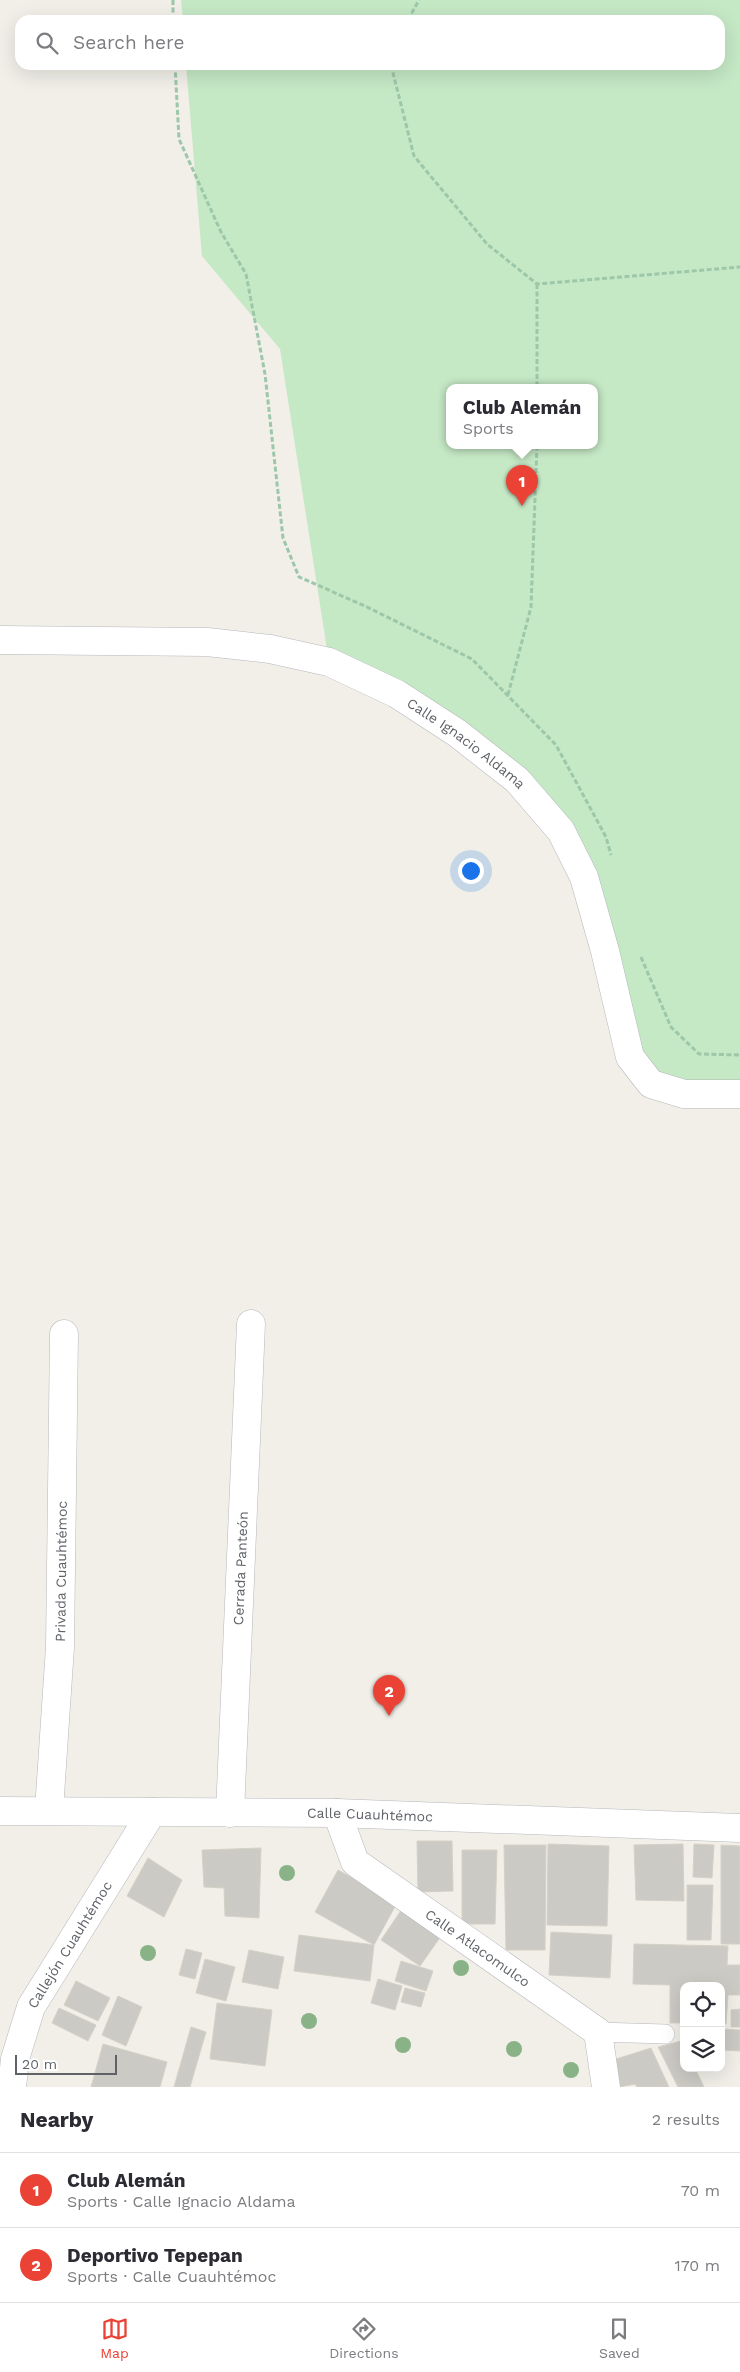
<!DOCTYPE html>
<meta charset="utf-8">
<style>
body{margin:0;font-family:"Work Sans",sans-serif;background:#f7f7f7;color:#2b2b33}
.controls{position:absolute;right:15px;bottom:15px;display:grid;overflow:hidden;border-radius:10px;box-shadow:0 5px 20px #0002}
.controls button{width:45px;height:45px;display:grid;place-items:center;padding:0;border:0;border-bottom:1px solid #e1e1e2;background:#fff;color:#2b2b33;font:25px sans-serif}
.scale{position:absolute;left:15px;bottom:12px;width:102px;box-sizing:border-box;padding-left:5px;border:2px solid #5f6368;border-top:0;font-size:14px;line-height:18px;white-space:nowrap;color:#5f6368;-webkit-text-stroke:4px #fff;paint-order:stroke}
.you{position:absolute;left:470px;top:870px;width:18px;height:18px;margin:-12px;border:4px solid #fff;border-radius:50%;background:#1a73e8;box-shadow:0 0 0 8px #1a73e833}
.badge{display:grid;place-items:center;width:32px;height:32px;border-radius:50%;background:#ea4335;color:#fff;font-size:16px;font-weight:700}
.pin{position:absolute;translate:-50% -41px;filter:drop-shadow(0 1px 2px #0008)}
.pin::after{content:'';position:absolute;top:26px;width:18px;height:15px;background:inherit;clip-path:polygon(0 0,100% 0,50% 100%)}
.popup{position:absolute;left:446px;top:384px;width:152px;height:65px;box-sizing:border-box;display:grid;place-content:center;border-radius:10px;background:#fff;filter:drop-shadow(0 1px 4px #0005);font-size:16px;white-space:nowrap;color:#7c7c81}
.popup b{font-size:19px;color:#2b2b33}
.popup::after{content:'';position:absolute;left:50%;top:100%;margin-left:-10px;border:10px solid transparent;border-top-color:#fff}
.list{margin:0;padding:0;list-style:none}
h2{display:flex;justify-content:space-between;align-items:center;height:65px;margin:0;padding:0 20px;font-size:21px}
h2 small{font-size:16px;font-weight:400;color:#7c7c81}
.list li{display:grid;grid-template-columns:32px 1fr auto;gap:15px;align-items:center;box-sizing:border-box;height:75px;padding:0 20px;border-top:1px solid #e1e1e2}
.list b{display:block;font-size:19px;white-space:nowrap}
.list p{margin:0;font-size:16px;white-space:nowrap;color:#7c7c81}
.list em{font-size:16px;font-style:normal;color:#7c7c81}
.icon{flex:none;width:28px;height:28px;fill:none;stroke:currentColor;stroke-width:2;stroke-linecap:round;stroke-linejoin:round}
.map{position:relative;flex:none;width:740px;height:2087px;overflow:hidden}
.search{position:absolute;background:#fff;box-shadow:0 5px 20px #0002;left:15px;right:15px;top:15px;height:55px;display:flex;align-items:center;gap:12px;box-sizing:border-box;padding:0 18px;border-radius:15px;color:#7c7c81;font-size:19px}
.sheet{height:215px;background:#fff}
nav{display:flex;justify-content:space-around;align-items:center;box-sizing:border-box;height:70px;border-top:1px solid #e1e1e2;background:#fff;font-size:14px;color:#7c7c81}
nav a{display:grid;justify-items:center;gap:2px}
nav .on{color:#ea4335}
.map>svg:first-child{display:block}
.green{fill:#c5e8c5;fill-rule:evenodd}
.building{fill:#cccac5;stroke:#d6d1c6}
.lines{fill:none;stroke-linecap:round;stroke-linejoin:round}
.lane-casing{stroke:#b5b8bc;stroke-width:20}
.street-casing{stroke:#b5b8bc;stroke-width:29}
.path{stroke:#9cc7a9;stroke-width:3;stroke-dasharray:5 2.5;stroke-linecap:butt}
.lane{stroke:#fff;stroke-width:19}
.street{stroke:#fff;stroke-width:28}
.tree{fill:#89b387}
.labels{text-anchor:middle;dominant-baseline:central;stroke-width:4;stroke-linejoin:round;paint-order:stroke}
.street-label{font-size:14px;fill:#5f6368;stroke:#fff}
</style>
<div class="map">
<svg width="740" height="2087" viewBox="0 0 740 2087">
<rect width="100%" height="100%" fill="#f1efe8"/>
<path class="green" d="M181 0H740V1094L651 1084 584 877 517 780 329 662 280 349 202 256 186 65H720V20H183ZM450 387H594V445H450Z"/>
<path class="building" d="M417 1841H452L453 1891 418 1892Z
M548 1844 609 1846 607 1926 547 1925Z
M683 1844 684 1901 636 1900 634 1845Z
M694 1844 714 1845 712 1878 693 1877Z
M504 1845H546L545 1950H506Z
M721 1845 740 1846V1944H721Z
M261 1848 259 1918 225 1916 224 1888 204 1887 202 1850Z
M462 1850H497L495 1924H462Z
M148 1858 182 1880 164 1917 127 1896Z
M338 1870 397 1903 374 1945 315 1912Z
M687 1885H713L711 1940H687Z
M402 1909 441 1936 420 1966 381 1940Z
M551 1932 612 1935 610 1978 549 1975Z
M299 1935 374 1945 370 1981 294 1971Z
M634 1944 728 1946 727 1965H740V1995H728L726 2024H721V1986H684V2023H670V1985L633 1984Z
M186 1949 202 1953 195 1979 179 1975Z
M249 1950 284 1957 278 1989 242 1982Z
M205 1959 235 1967 226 2001 196 1993Z
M401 1961 433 1971 426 1991 395 1981Z
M378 1979 402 1986 395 2010 371 2003Z
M76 1981 110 1998 98 2021 64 2005Z
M405 1988 425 1993 421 2007 401 2002Z
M118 1996 142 2007 126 2046 102 2035Z
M217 2003 272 2010 265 2066 210 2059Z
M59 2008 96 2025 88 2041 52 2023Z
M740 2009V2027H731V2010Z
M191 2027 206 2032 190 2087H174Z
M721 2029 740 2030V2051L721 2050Z
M681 2041 684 2047V2068H695L704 2087H678L658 2047Z
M103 2044 167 2062 160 2087H91Z
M651 2048 669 2087H637L635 2084 620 2087 613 2060Z"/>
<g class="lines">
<g class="lane-casing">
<path id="lane" d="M598 2032 665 2034"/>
</g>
<g class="street-casing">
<g id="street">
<path id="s1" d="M0 640 207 642 270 649 329 662 397 694 457 733 517 780 561 831 584 877 605 951 630 1057 651 1084 684 1094H740"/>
<path id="s2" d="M49 1810 60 1647 64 1334"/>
<path id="s3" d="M0 1811 337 1813 740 1828"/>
<path id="s4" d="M230 1813 251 1324"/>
<path id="s5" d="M337 1813 355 1862 598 2032 606 2087"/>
<path id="s6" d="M12 2087 15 2059 31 2007 152 1812"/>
</g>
</g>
<path class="path" d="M173 0V20
M408 20 419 0
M175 65 179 139 221 232 246 274 265 374 283 538 299 577 365 606 472 659 556 745 606 837 611 855
M391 65 414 156 487 244 537 284 740 267
M537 284V387
M508 695 531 607 537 445
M641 957 671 1027 699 1054 740 1055"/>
<use href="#lane" class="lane"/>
<use href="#street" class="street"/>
</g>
<g class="tree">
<circle cx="287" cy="1873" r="8"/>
<circle cx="148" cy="1953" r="8"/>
<circle cx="461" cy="1968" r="8"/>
<circle cx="309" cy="2021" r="8"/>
<circle cx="403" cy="2045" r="8"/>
<circle cx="514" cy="2049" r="8"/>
<circle cx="571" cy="2070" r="8"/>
</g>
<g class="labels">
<g class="street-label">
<text stroke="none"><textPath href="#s1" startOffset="491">Calle Ignacio Aldama</textPath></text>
<text stroke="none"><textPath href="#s4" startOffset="245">Cerrada Panteón</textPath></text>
<text stroke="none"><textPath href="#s2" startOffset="239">Privada Cuauhtémoc</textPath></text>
<text stroke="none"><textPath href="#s3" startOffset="370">Calle Cuauhtémoc</textPath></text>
<text stroke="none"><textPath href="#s6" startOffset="156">Callejón Cuauhtémoc</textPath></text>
<text stroke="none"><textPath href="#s5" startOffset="202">Calle Atlacomulco</textPath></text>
</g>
</g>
</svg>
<div class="controls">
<button><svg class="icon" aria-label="locate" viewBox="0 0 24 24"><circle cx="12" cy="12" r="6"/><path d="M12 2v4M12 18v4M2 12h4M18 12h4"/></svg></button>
<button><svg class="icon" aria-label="layers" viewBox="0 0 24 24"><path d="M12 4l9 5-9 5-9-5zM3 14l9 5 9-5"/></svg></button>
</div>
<div class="scale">20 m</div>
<div class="you"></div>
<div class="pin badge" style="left:522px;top:506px">1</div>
<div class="popup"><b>Club Alemán</b>Sports</div>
<div class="pin badge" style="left:389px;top:1716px">2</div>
<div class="search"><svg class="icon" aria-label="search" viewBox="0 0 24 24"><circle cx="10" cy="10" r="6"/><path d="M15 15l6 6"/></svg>Search here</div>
</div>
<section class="sheet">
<h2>Nearby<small>2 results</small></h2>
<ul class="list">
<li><span class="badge">1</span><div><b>Club Alemán</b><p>Sports · Calle Ignacio Aldama</p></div><em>70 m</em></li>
<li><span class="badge">2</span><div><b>Deportivo Tepepan</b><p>Sports · Calle Cuauhtémoc</p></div><em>170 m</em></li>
</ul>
</section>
<nav>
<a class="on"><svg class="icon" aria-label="map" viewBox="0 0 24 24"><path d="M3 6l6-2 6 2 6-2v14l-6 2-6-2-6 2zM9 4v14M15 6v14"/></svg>Map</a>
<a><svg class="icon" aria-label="directions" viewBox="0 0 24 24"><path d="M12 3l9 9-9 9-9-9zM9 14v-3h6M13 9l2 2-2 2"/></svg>Directions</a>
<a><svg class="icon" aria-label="saved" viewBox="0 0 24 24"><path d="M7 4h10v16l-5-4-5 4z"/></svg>Saved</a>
</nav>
